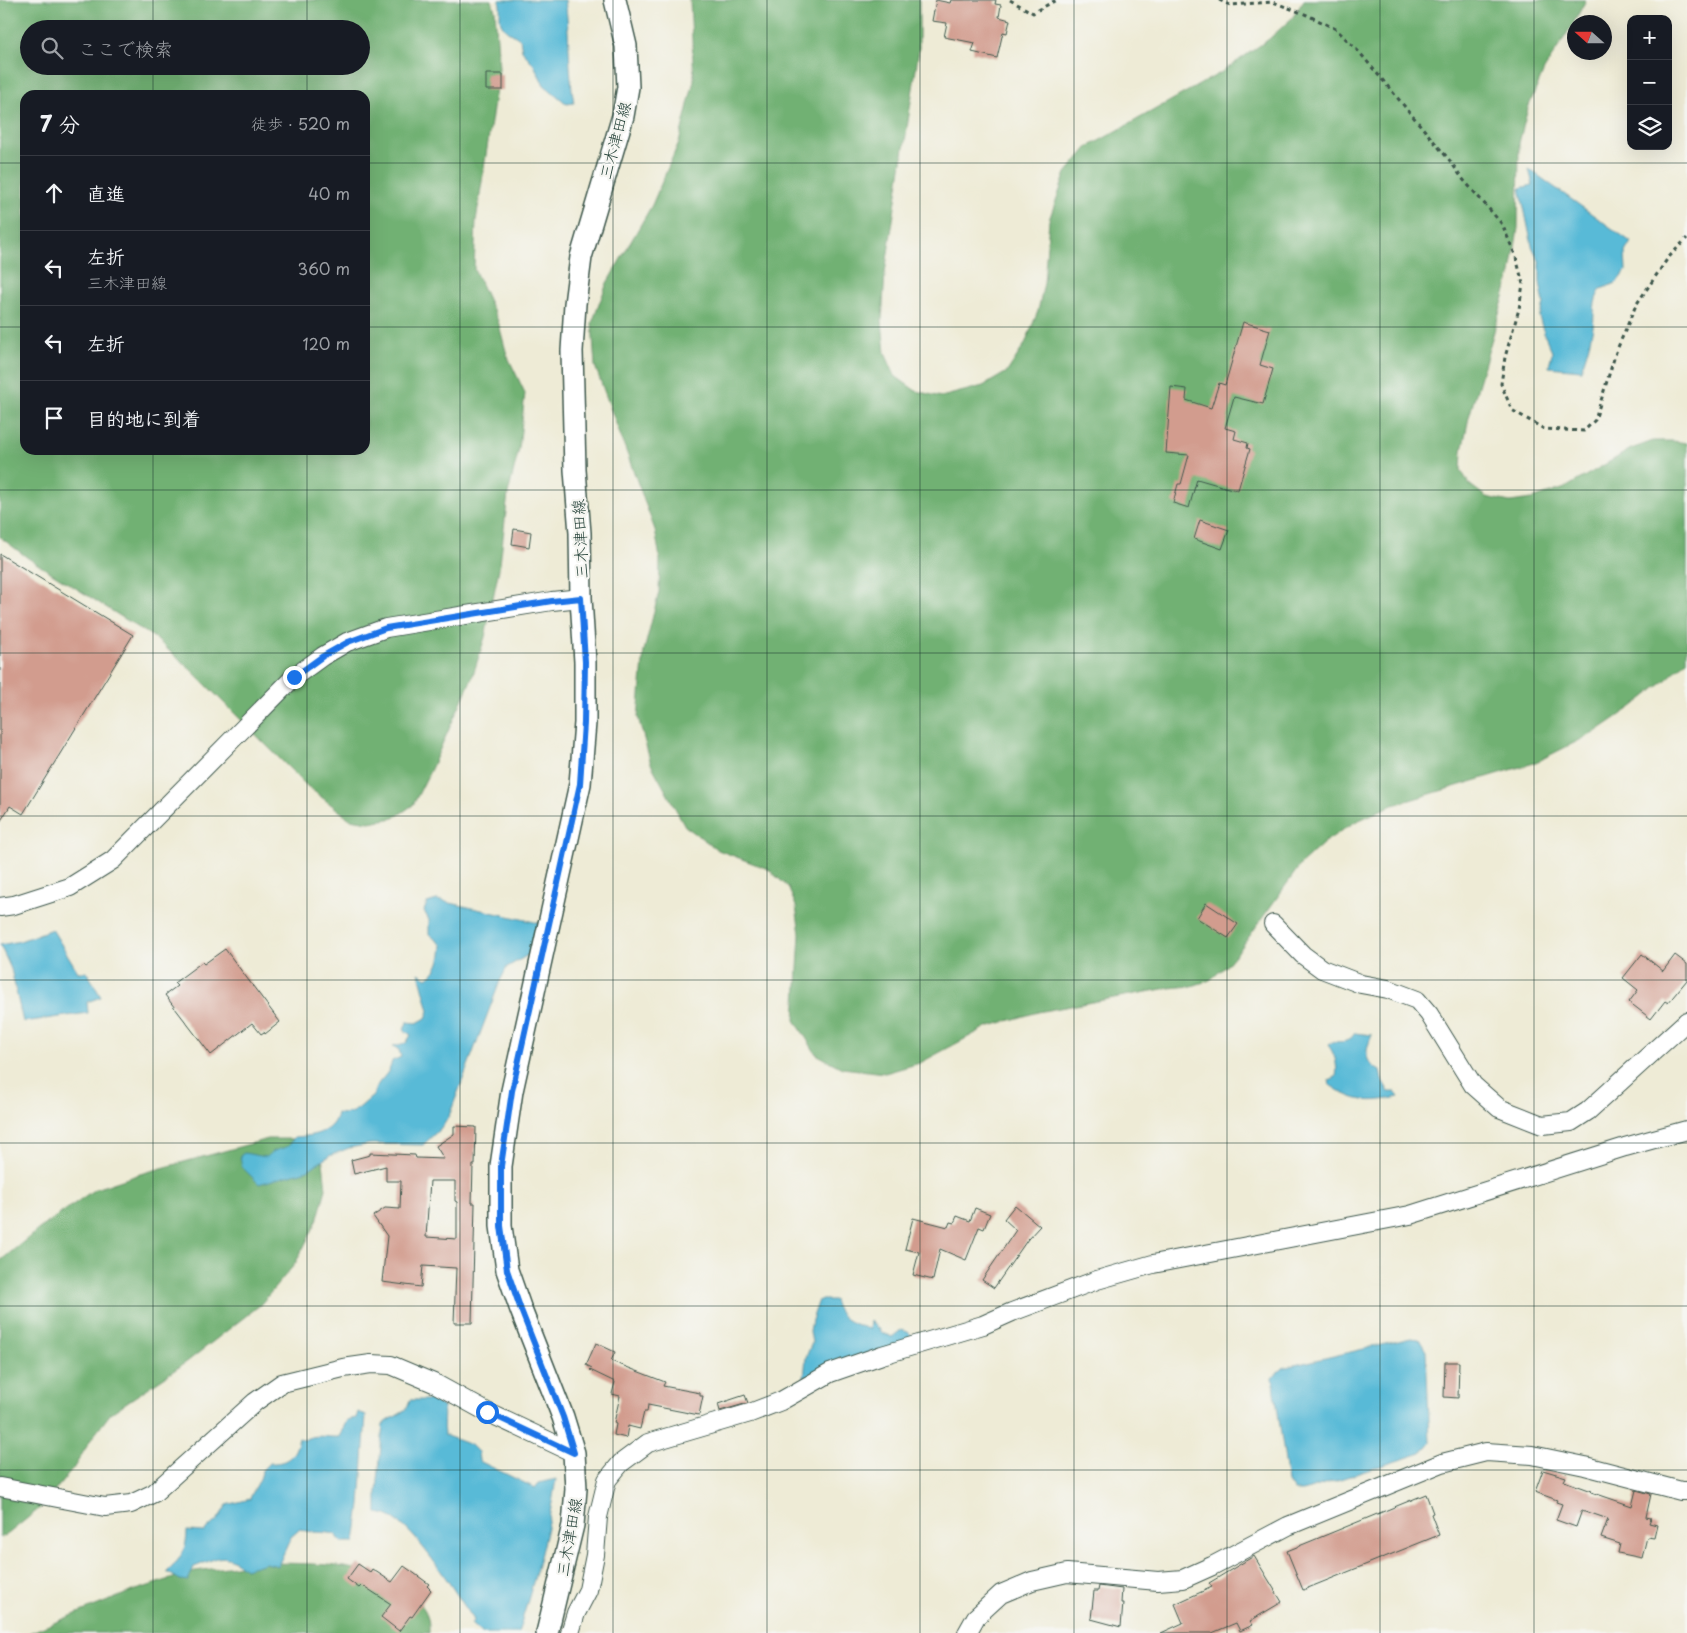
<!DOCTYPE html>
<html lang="ja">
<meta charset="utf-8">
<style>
body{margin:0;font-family:"Playpen Sans","Klee One",sans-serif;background:#242831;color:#f1f3f6}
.controls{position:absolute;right:15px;top:15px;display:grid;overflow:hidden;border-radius:10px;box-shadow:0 5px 20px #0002}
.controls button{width:45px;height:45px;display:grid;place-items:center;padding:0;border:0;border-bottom:1px solid #363941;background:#171b24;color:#f1f3f6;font:25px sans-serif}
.compass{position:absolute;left:1567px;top:15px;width:45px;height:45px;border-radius:50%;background:#171b24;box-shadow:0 5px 20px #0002;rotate:291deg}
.stop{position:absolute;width:15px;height:15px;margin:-11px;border:4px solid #1a73e8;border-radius:50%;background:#fff}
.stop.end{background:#1a73e8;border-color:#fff;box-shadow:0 1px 5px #0008}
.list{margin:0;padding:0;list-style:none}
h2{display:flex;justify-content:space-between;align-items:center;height:65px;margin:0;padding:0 20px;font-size:21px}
h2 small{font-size:16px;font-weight:400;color:#9ea1a6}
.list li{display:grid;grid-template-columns:32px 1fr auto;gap:15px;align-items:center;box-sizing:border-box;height:75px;padding:0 20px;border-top:1px solid #363941}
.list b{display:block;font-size:19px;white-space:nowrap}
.list p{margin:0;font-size:16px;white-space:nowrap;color:#9ea1a6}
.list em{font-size:16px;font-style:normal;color:#9ea1a6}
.icon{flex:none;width:28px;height:28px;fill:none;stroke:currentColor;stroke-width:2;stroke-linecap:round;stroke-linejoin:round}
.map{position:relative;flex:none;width:1687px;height:1633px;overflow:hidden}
.search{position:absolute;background:#171b24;box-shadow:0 5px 20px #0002;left:20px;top:20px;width:350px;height:55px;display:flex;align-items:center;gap:12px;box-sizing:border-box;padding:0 18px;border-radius:28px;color:#9ea1a6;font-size:19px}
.panel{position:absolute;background:#171b24;box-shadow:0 5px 20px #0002;left:20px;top:90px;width:350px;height:365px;border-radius:15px}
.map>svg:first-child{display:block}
.forest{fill:#71b173;stroke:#487754;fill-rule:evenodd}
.water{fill:#59bad7;stroke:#3c7c86}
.building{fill:#d29c8e;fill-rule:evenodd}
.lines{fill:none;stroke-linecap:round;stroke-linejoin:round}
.minor-casing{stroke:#3e574c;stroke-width:20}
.major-casing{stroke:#3e574c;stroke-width:24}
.path{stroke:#3e574c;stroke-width:3;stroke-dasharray:4 4;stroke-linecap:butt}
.minor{stroke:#fff;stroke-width:18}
.major{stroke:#fff;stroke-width:21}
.route{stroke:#1a73e8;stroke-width:6}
.grid{fill:none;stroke:#1f3d34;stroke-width:1;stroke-opacity:0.55}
.labels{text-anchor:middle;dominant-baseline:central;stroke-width:4.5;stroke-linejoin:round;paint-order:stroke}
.street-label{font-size:16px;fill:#1f3d34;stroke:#f6f6f2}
</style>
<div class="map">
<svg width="1687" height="1633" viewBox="0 0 1687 1633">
<rect width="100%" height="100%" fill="#f6f6f2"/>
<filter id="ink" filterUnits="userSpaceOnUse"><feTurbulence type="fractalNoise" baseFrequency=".02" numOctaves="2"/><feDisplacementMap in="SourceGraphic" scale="10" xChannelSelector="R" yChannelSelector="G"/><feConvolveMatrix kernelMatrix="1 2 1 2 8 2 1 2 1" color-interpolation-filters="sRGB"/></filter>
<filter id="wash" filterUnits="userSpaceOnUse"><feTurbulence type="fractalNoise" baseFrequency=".0096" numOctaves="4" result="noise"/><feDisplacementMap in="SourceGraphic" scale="20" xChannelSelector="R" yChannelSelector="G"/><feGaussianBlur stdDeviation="1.12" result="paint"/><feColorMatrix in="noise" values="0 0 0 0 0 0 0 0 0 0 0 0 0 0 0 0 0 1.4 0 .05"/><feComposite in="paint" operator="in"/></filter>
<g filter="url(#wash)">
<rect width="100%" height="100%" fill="#eeebd6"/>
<path class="forest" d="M0 0H491L495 10 499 69 476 221 474 269 498 321 507 355 525 393 519 449 508 494 500 564 485 637 472 678 431 769 413 805 394 818 369 822 350 819 307 786 191 670 155 638 28 558 0 537ZM29 29H361V66H29ZM25 95H365V450H25Z
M690 0H919V49L885 273 882 321 885 353 895 376 916 391 941 397 983 386 1007 372 1025 344 1038 311 1044 283 1049 220 1066 173 1088 147 1222 72 1269 39 1292 18 1304 0H1586L1574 22 1544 70 1528 108 1519 143 1518 228 1511 273 1469 417 1462 451 1461 470 1469 484 1486 497 1510 502 1532 499 1565 488 1631 449 1653 441H1673L1687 443V660L1666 680 1632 707 1594 733 1534 763 1390 806 1355 822 1326 841 1301 864 1241 948 1226 966 1210 980 1192 986 1168 988 1038 1012 987 1027 920 1063 885 1073 842 1068 816 1054 795 1020 800 934 796 906 788 887 768 869 718 850 685 826 651 764 638 717 644 651 659 592 660 558 655 530 595 366 592 323 607 283 652 205 679 142 694 80Z
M268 1139H296L315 1150 323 1162 326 1189 317 1221 295 1264 260 1305 188 1361 111 1413 92 1438 73 1469 40 1508 8 1534 0 1538V1261L39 1229 95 1189 140 1174Z
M259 1563C308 1564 365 1560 406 1592 415 1598 425 1606 428 1618 429 1622 429 1628 429 1633H29L130 1592 195 1571Z"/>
<path class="water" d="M499 0H565C570 34 568 69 574 103L567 104 544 85 534 65 522 50 520 39C511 33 499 28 500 16 500 10 501 7 499 0Z
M1529 169 1631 242 1625 252 1626 271 1616 283 1601 289C1592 303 1595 311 1593 327 1590 342 1586 356 1581 370L1549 367 1552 352 1545 336 1539 317 1544 304 1540 282V263L1532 246 1520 188 1533 185Z
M437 900 539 923 530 954 507 967 500 981 449 1116 443 1126 423 1145 371 1144 349 1148 329 1156 308 1170 259 1184 242 1167 240 1156 244 1153 266 1157 274 1151 289 1146 294 1137C311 1136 333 1134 337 1113 354 1117 361 1105 373 1096 377 1078 389 1078 392 1061L401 1057 399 1050 393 1046 406 1043 411 1035 404 1030 407 1022 417 1023 426 1018 429 1011 419 973 427 978C439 970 441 959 442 945L429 934V920L424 911 427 903Z
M52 929 78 972H87L101 997 87 1002 88 1013 23 1022 11 969 0 945 20 941Z
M1355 1033 1372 1035C1365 1052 1363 1061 1380 1071L1382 1080 1389 1092H1395L1399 1097C1369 1103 1356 1103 1330 1085L1329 1080 1336 1077C1338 1065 1335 1054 1328 1045 1339 1037 1345 1048 1355 1033Z
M819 1300H834C839 1320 852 1323 869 1329L870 1321 883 1333 892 1337 901 1330 908 1332 915 1339 804 1378 806 1357 812 1343 810 1331 812 1320Z
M1411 1338 1419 1339 1426 1351 1430 1442 1421 1453 1303 1491H1294L1288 1482 1273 1378 1282 1368Z
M410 1400H432L443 1407C445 1416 442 1425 444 1435L471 1445 478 1452 479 1461 535 1488 539 1483 556 1479C548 1532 534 1582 518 1633H481L471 1624 474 1620C456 1594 416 1528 389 1516 385 1514 381 1514 377 1513V1492L383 1424 406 1410Z
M358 1412 366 1415 360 1505 355 1542H342L335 1534C322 1531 313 1534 300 1529L291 1537 278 1566 266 1563 245 1569C223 1549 217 1559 194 1567L188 1581 180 1580 167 1572C180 1560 187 1549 187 1531L204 1532 218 1519 227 1505 250 1499C253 1489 262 1480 262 1470L269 1463C288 1464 295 1456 299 1438L304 1440C315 1433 327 1438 339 1437L347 1420 356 1418Z"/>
<g id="blocks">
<path class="building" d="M936 0 950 3 951 0H996L995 4 1001 5 999 17 1010 20 1007 33 1003 32 997 58 972 52 975 43 944 37 947 23 932 21Z
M486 74H503V90H486Z
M1243 322 1270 330 1260 365 1273 369 1263 404 1234 397 1225 428 1236 431 1234 439 1248 443 1247 448 1250 449 1238 490 1236 489 1235 490 1197 479 1189 508 1173 503 1178 484H1181L1189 455 1166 453 1171 387 1187 389 1186 400 1211 408 1219 383 1225 385Z
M1200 520 1229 530 1222 549 1194 539Z
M514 529 531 532 529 547 512 544Z
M0 554 133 635 23 814 10 806 0 822Z
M1206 903 1238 924 1228 938 1197 918Z
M225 949 280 1022 265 1034 264 1032 261 1034 252 1023 211 1055 165 995 177 986 174 983 202 962 204 964Z
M1642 954 1663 971 1675 955 1687 964V980L1668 1003 1665 1001 1651 1019 1629 1002 1638 990 1623 978Z
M454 1126 476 1127 475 1165H473L472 1203H475L472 1323H454L456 1268 423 1266 421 1287 382 1282 387 1236 373 1216 385 1208 400 1209 401 1181H386V1166L354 1174 351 1160 370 1155V1153L415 1155 416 1158 444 1159 436 1146 454 1134ZM430 1181H455V1201L457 1202V1239L426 1237Z
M1015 1205 1040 1226 1028 1239 994 1288 982 1280 1016 1230 1004 1219Z
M975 1208 990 1214 984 1229 979 1227 966 1260 940 1249 933 1280 913 1275 919 1252 905 1249 913 1218 948 1227 950 1222 954 1223 957 1216 970 1221Z
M596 1343 615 1352 611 1361 665 1382 663 1386 700 1393V1396H703L699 1415 648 1405 647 1412H644L640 1429 628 1426 626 1438 614 1435 616 1424 614 1423 620 1396 612 1394 615 1382 590 1370 592 1368 586 1365Z
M1445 1362H1459L1458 1398 1444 1397Z
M745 1395 748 1403 720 1411 718 1404Z
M1543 1470 1566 1477 1564 1481 1592 1491 1591 1492 1632 1506 1636 1490 1651 1494 1646 1517 1651 1518 1649 1523 1657 1525 1654 1538 1647 1537 1642 1558 1618 1553 1620 1544 1601 1538 1608 1519 1582 1510 1576 1527 1556 1520 1562 1504 1556 1502 1557 1500 1535 1492Z
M1426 1494 1433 1513 1431 1514 1439 1535 1303 1590 1287 1551Z
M1254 1556 1282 1602 1250 1621 1253 1625 1240 1631 1236 1623 1212 1633H1161L1183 1623 1175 1604 1212 1587 1209 1583Z
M358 1564 370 1572 372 1569 392 1582 404 1566 429 1584 427 1586 431 1590 412 1617 410 1616 399 1631 381 1617 391 1604 362 1585 359 1588 347 1579Z
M1099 1586 1122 1589 1121 1603H1123L1121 1627 1091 1619 1094 1591H1098Z"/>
</g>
</g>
<g filter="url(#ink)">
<use href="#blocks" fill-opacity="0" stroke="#3e574c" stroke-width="1"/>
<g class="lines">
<g class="minor-casing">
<path id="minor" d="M0 907 14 905 70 887 113 860 294 677 323 656 347 642 386 628 552 601 581 598
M1273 924 1303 955 1322 969 1361 984 1388 989 1417 1000 1429 1014 1473 1085 1499 1108 1542 1125 1571 1122 1588 1111 1687 1021
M0 1487 105 1507 131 1504 154 1493 255 1402 282 1383 343 1368 371 1364 391 1365 436 1384 487 1412 574 1453
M570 1633 576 1613 588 1590 595 1555 598 1517 607 1480 621 1463 648 1443 750 1413 781 1401 830 1373 882 1355 983 1325 1012 1312 1097 1280 1153 1264 1410 1215 1625 1147 1687 1130
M967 1633 976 1617 1001 1594 1032 1581 1067 1573 1158 1581 1183 1579 1212 1566 1288 1526 1442 1463 1486 1452 1532 1455 1585 1466 1681 1491H1687"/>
</g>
<g class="major-casing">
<path id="major" d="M547 1633 573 1525 576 1489 574 1453 563 1417 521 1310 507 1270 501 1226V1166L512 1091 580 784 585 723V662L581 598 580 533 575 470 572 351 575 304 581 257 623 116 628 87 626 46 615 0"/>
</g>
<path class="path" d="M1010 0 1033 13 1056 0
M1219 0 1230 5 1273 2 1307 15 1336 29 1360 53 1451 162 1462 178 1502 224 1516 257 1523 284 1519 309 1505 357 1501 384 1512 410 1544 429 1584 431 1595 420 1616 352 1636 305 1668 258 1687 238"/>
<use href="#minor" class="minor"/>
<use href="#major" class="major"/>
</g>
</g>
<g class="lines" filter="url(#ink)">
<path class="route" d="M294 677 323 656 348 642 386 628 552 601 581 598 585 662 584 723 580 784 512 1091 501 1166V1226L507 1270 521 1310 563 1417 574 1453 487 1412"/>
</g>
<path class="grid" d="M153 0V29M307 0V29M460 0V1633M613 0V1633M767 0V1633M920 0V1633M1074 0V1633M1227 0V1633M1380 0V1633M1534 0V1633M153 66V95M307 66V95M0 163H25M365 163H1687M0 327H25M365 327H1687M153 450V1633M307 450V1633M0 490H1687M0 653H1687M0 816H1687M0 980H1687M0 1143H1687M0 1306H1687M0 1470H1687"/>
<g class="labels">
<g class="street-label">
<text transform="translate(614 140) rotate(-75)">三木津田線</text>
<text transform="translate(579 539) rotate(-93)">三木津田線</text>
<text transform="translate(568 1537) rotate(-80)">三木津田線</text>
</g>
</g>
</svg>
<div class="controls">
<button>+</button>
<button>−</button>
<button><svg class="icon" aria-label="layers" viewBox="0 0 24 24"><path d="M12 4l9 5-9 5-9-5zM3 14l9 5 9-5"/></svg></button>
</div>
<svg class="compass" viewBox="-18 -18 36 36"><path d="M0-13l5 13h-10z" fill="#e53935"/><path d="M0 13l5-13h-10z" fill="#9ea1a6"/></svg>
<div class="stop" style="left:487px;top:1412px"></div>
<div class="stop end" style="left:294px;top:677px"></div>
<div class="search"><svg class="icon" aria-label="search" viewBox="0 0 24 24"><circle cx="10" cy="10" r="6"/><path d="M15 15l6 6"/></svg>ここで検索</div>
<section class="panel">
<h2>7 分<small>徒歩 · 520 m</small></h2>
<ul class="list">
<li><svg class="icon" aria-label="ahead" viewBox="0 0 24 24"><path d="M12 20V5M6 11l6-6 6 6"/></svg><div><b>直進</b></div><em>40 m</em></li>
<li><svg class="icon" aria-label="left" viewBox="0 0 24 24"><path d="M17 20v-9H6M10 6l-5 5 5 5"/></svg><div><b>左折</b><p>三木津田線</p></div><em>360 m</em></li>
<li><svg class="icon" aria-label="left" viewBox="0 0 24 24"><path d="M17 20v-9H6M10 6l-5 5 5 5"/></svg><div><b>左折</b></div><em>120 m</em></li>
<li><svg class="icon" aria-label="arrive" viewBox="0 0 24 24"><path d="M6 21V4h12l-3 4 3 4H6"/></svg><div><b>目的地に到着</b></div></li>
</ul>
</section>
</div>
